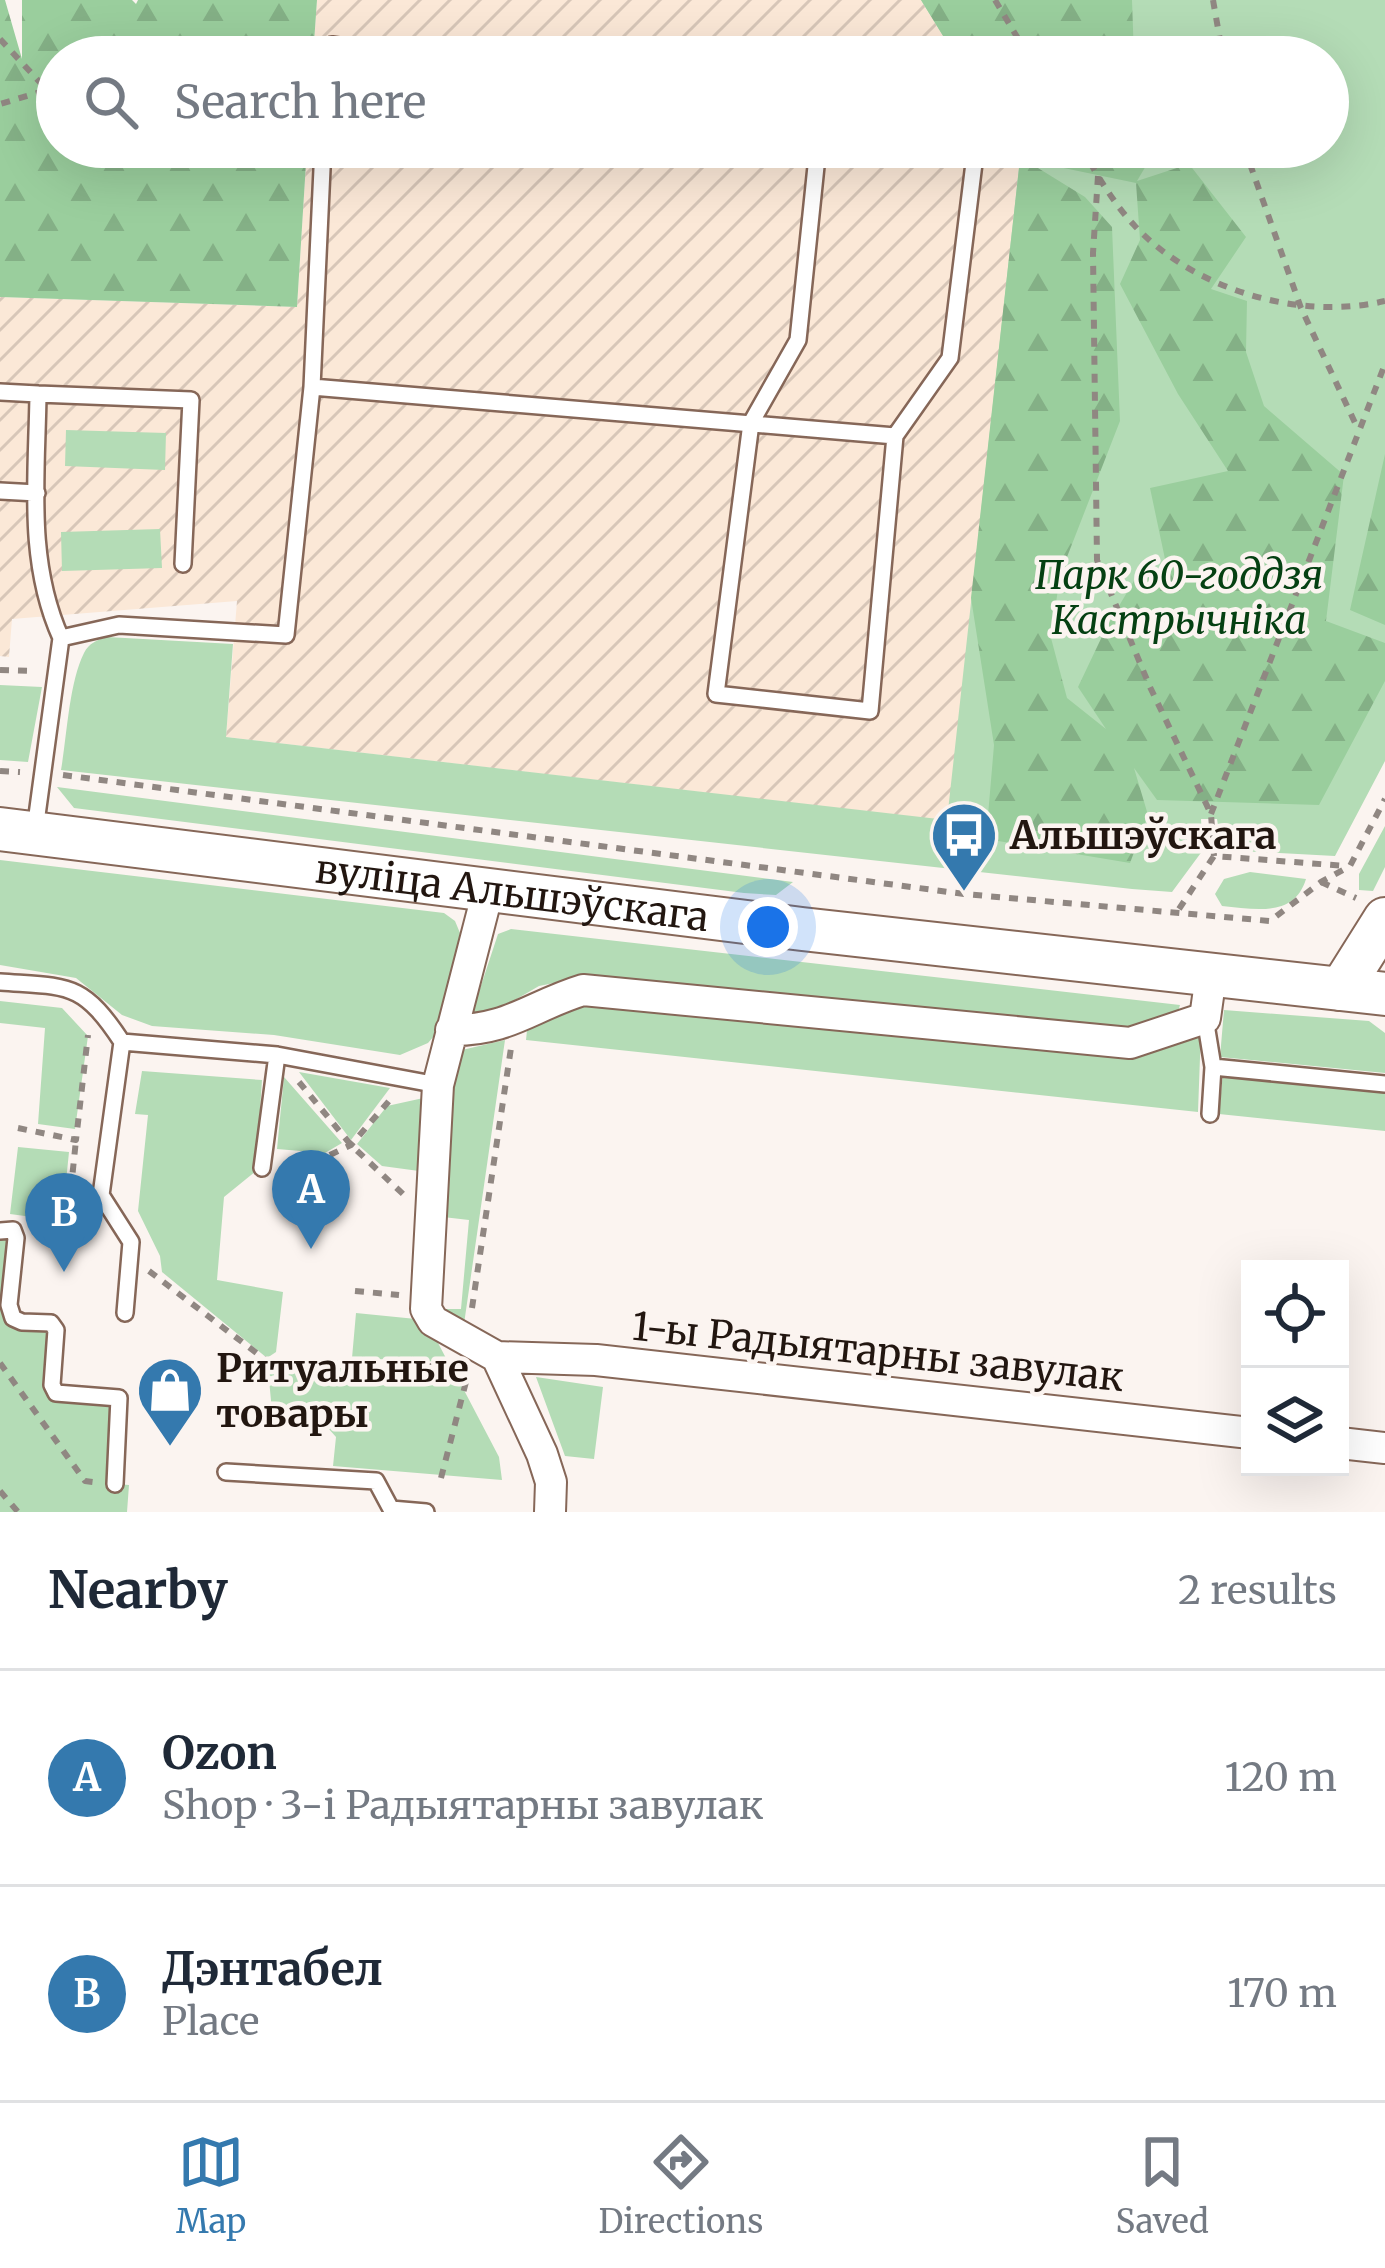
<!DOCTYPE html>
<meta charset="utf-8">
<style>
body{margin:0;font-family:Merriweather,serif;background:#f6f6f7;color:#1f2937}
.controls{position:absolute;right:36px;bottom:36px;display:grid;overflow:hidden;border-radius:0px;box-shadow:0 12px 48px #0002}
.controls button{width:108px;height:108px;display:grid;place-items:center;padding:0;border:0;border-bottom:3px solid #e0e1e3;background:#fff;color:#1f2937;font:60px sans-serif}
.you{position:absolute;left:768px;top:927px;width:42px;height:42px;margin:-30px;border:9px solid #fff;border-radius:50%;background:#1a73e8;box-shadow:0 0 0 18px #1a73e833}
.badge{display:grid;place-items:center;width:78px;height:78px;border-radius:50%;background:#3479ae;color:#fff;font-size:39px;font-weight:700}
.pin{position:absolute;translate:-50% -99px;filter:drop-shadow(0 3px 6px #0008)}
.pin::after{content:'';position:absolute;top:63px;width:42px;height:36px;background:inherit;clip-path:polygon(0 0,100% 0,50% 100%)}
.list{margin:0;padding:0;list-style:none}
h2{display:flex;justify-content:space-between;align-items:center;height:156px;margin:0;padding:0 48px;font-size:51px}
h2 small{font-size:39px;font-weight:400;color:#747a83}
.list li{display:grid;grid-template-columns:78px 1fr auto;gap:36px;align-items:center;box-sizing:border-box;height:216px;padding:0 48px;border-top:3px solid #e0e1e3}
.list b{display:block;font-size:45px;white-space:nowrap}
.list p{margin:0;font-size:39px;white-space:nowrap;color:#747a83}
.list em{font-size:39px;font-style:normal;color:#747a83}
.icon{flex:none;width:66px;height:66px;fill:none;stroke:currentColor;stroke-width:2;stroke-linecap:round;stroke-linejoin:round}
.map{position:relative;flex:none;width:1385px;height:1512px;overflow:hidden}
.search{position:absolute;background:#fff;box-shadow:0 12px 48px #0002;left:36px;right:36px;top:36px;height:132px;display:flex;align-items:center;gap:30px;box-sizing:border-box;padding:0 42px;border-radius:66px;color:#747a83;font-size:45px}
.sheet{height:588px;background:#fff}
nav{display:flex;justify-content:space-around;align-items:center;box-sizing:border-box;height:168px;border-top:3px solid #e0e1e3;background:#fff;font-size:33px;color:#747a83}
nav a{display:grid;justify-items:center;gap:6px}
nav .on{color:#3479ae}
.map>svg:first-child{display:block}
.industrial{fill:url(#industrial-furrows)}
.green{fill:#b4dcb6}
.forest{fill:url(#forest-firs);fill-rule:evenodd}
.lines{fill:none;stroke-linecap:round;stroke-linejoin:round}
.lane-casing{stroke:#866758;stroke-width:20}
.street-casing{stroke:#866758;stroke-width:34}
.secondary-casing{stroke:#866758;stroke-width:46}
.path{stroke:#908782;stroke-width:6;stroke-dasharray:9 9;stroke-linecap:butt}
.lane{stroke:#fff;stroke-width:15}
.street{stroke:#fff;stroke-width:30}
.secondary{stroke:#fff;stroke-width:42}
.labels{text-anchor:middle;dominant-baseline:central;stroke-width:9;stroke-linejoin:round;paint-order:stroke}
.park-label{font-size:39px;font-style:italic;fill:#054012;stroke:#fbf4f0}
.poi-label{font-size:39px;font-weight:bold;fill:#221610;stroke:#fbf4f0;text-anchor:start}
.street-label{font-size:39px;fill:#221610;stroke:#fbf4f0}
</style>
<div class="map">
<svg width="1385" height="1512" viewBox="0 0 1385 1512">
<defs>
<pattern id="industrial-furrows" width="10" height="10" patternUnits="userSpaceOnUse" patternTransform="scale(3)"><rect width="10" height="10" fill="#fbe8d7"/><path d="M-1 1l2-2M0 10L10 0M9 11l2-2" fill="none" stroke="#d7c6b8"/></pattern>
<pattern id="forest-firs" width="22" height="20" patternUnits="userSpaceOnUse" patternTransform="scale(3)"><rect width="22" height="20" fill="#9ace9d"/><path d="M5 1l3.5 6h-7zM16 11l3.5 6h-7z" fill="#84b086"/></pattern>
</defs>
<rect width="100%" height="100%" fill="#fbf4f0"/>
<path class="industrial" d="M317 0H921L956 57H313Z
M307 147H1013L1020 159 948 821 226 737 237 601 12 619 9 657 0 656V297L297 307Z"/>
<path class="green" d="M921 0H1385V761L1335 856 1222 850 1217 819H1201L1203 850 1172 892 1132 889 61 770C67 736 69 683 84 653 89 643 97 640 107 637L233 644 226 737 947 820 1020 159 1013 147H1328V57H956Z
M66 430 166 433 165 470 65 466Z
M160 529 162 568 62 571 61 532Z
M0 685 42 687 28 762 0 760Z
M57 787 793 882 776 895 744 893 74 808Z
M1385 826V867L1373 891 1359 890V874Z
M0 860 444 913 455 921 460 933 441 1028 428 1043 400 1055 274 1035 152 1026 122 1015 76 978 0 965Z
M1250 872 1306 879C1294 918 1255 909 1222 906L1215 894 1224 879Z
M511 929 1180 1005 1177 1015 1121 1031 579 978 539 986 482 1019 472 1013 498 934Z
M0 1001 62 1008 88 1036 75 1129 38 1124 45 1028 0 1023Z
M574 1001 1130 1056 1201 1030 1198 1112 526 1040 528 1021Z
M1224 1010 1369 1021 1385 1033V1073L1220 1057Z
M505 1040 464 1324 436 1309H461L469 1220 443 1217V1136L462 1050Z
M142 1071 262 1080 256 1171 224 1197 217 1280 283 1292 276 1352 267 1358 162 1272 160 1256 138 1211 148 1115 135 1114Z
M299 1072 390 1088 351 1140Z
M1223 1072 1385 1088V1131L1219 1114Z
M284 1077 342 1143 325 1153 277 1149Z
M428 1097 419 1171 382 1166 357 1144 387 1106Z
M18 1147 69 1152 62 1221 10 1214Z
M13 1230V1318L51 1323 52 1385 119 1398 116 1484 129 1485 127 1512H0V1231Z
M356 1313 426 1320 448 1362 352 1358Z
M273 1365 455 1373 499 1457 502 1480 333 1466 336 1437 320 1419 272 1411 268 1369Z
M536 1377 603 1387 594 1459 565 1456Z"/>
<path class="forest" d="M0 0H5L22 59V0H132L136 4 138 0H317L313 57H57V147H307L297 307 0 297Z
M921 0H1132L1134 57H956Z
M1013 147H1157L1137 181 1189 164 1246 237 1211 289 1247 301 1246 352 1264 406 1344 475 1326 621 1385 643V681L1319 805 1157 800 1134 768 1148 815 1130 863 986 839 994 745 971 598 1020 159ZM1025 160 1136 183 1140 240 1120 284 1178 394 1228 471 1150 488 1169 578 1144 564 1107 626 1078 687 1106 729 1067 698 1051 638 1060 575 1120 421 1112 227 1085 197Z
M1385 454V625L1350 610Z"/>
<g class="lines">
<g class="lane-casing">
<path id="lane" d="M331 57 332 45 412 57
M323 148 402 158 403 147
M312 387 323 147
M0 392 38 394C37 476 26 561 61 638
M38 394 191 400 183 564
M895 436 950 358 976 147
M0 491 37 493
M35 830 61 638 119 625 286 635 312 387 895 436 870 711 716 694 751 423 798 340 818 147
M0 982C68 987 82 981 122 1042L277 1055 438 1085
M1205 1018 1213 1067 1210 1114
M122 1042 101 1195 131 1242 125 1313
M1213 1067 1385 1084
M262 1168 277 1055
M0 1231 13 1230 16 1238 9 1305 13 1318 22 1322 51 1323 56 1330 52 1385 56 1393 119 1398 115 1484
M226 1472 376 1481 391 1509 426 1512"/>
</g>
<g class="street-casing">
<path id="street" d="M488 891 438 1085 426 1309 433 1321 497 1357 542 1454 551 1482 550 1512
M451 1030C508 1031 531 1006 583 990L1130 1043 1205 1018 1211 975
M497 1357 596 1360 1250 1433
M1340 1443 1385 1448"/>
</g>
<g class="secondary-casing">
<g id="secondary">
<path id="s1" d="M0 829 802 929 1385 994"/>
<path d="M1341 989 1385 919"/>
</g>
</g>
<path class="path" d="M995 0 1029 57
M1213 0 1223 57
M0 39 47 90 0 104
M1081 147C1096 173 1113 203 1134 225 1194 290 1300 321 1385 301
M1244 147 1301 308 1357 427
M1098 176 1093 253 1097 560 1150 687 1211 814 1214 856
M0 670 34 671
M0 771 20 772
M63 775 964 894 1270 921 1321 882 1350 866 1385 799
M1211 814 1385 364
M1321 882 1356 898
M1179 909 1214 856 1346 866
M299 1082 351 1145 404 1195
M18 1128 76 1140 88 1035
M281 1178 351 1145 389 1101
M32 1224 67 1227 76 1140
M149 1271 267 1361 454 1367
M355 1291 399 1295
M472 1308 511 1048
M0 1363 85 1481 93 1482
M441 1478 468 1374
M0 1491 18 1512"/>
<use href="#lane" class="lane"/>
<use href="#street" class="street"/>
<use href="#secondary" class="secondary"/>
</g>
<defs>
<g id="bus-pin" transform="scale(3.45)"><path d="M0 17L-7.5 6A9.5 9.5 0 1 1 7.5 6Z" fill="#3479ae" stroke="#fbf4f0"/><path d="M-5-6H5V4H4V6H2V4H-2V6H-4V4H-5ZM-3.5-4V0h7V-4ZM-3.5 1.2v1.5H-2V1.2ZM2 1.2v1.5H3.5V1.2Z" fill="#fff"/></g>
<g id="shop-pin" transform="scale(3.45)"><path d="M0 17L-7.5 6A9.5 9.5 0 1 1 7.5 6Z" fill="#3479ae" stroke="#fbf4f0"/><path d="M-5-2.5h2.3a2.7 3.5 0 0 1 5.4 0H5L5.5 6h-11ZM-1.5-2.5h3a1.5 2.3 0 0 0-3 0Z" fill="#fff"/></g>
</defs>
<g fill-rule="evenodd">
<use href="#bus-pin" x="964" y="835"/>
<use href="#shop-pin" x="170" y="1390"/>
</g>
<g class="labels">
<g class="park-label">
<text x="1179" y="575">Парк 60-годдзя<tspan x="1179" dy="45">Кастрычніка</tspan></text>
</g>
<g class="poi-label">
<text x="1010" y="835">Альшэўскага</text>
<text x="216" y="1368">Ритуальные<tspan x="216" dy="45">товары</tspan></text>
</g>
<g class="street-label">
<text stroke="none"><textPath href="#s1" startOffset="516">вуліца Альшэўскага</textPath></text>
<text transform="translate(878 1352) rotate(6)">1-ы Радыятарны завулак</text>
</g>
</g>
</svg>
<div class="controls">
<button><svg class="icon" aria-label="locate" viewBox="0 0 24 24"><circle cx="12" cy="12" r="6"/><path d="M12 2v4M12 18v4M2 12h4M18 12h4"/></svg></button>
<button><svg class="icon" aria-label="layers" viewBox="0 0 24 24"><path d="M12 4l9 5-9 5-9-5zM3 14l9 5 9-5"/></svg></button>
</div>
<div class="you"></div>
<div class="pin badge" style="left:311px;top:1249px">A</div>
<div class="pin badge" style="left:64px;top:1272px">B</div>
<div class="search"><svg class="icon" aria-label="search" viewBox="0 0 24 24"><circle cx="10" cy="10" r="6"/><path d="M15 15l6 6"/></svg>Search here</div>
</div>
<section class="sheet">
<h2>Nearby<small>2 results</small></h2>
<ul class="list">
<li><span class="badge">A</span><div><b>Ozon</b><p>Shop · 3-і Радыятарны завулак</p></div><em>120 m</em></li>
<li><span class="badge">B</span><div><b>Дэнтабел</b><p>Place</p></div><em>170 m</em></li>
</ul>
</section>
<nav>
<a class="on"><svg class="icon" aria-label="map" viewBox="0 0 24 24"><path d="M3 6l6-2 6 2 6-2v14l-6 2-6-2-6 2zM9 4v14M15 6v14"/></svg>Map</a>
<a><svg class="icon" aria-label="directions" viewBox="0 0 24 24"><path d="M12 3l9 9-9 9-9-9zM9 14v-3h6M13 9l2 2-2 2"/></svg>Directions</a>
<a><svg class="icon" aria-label="saved" viewBox="0 0 24 24"><path d="M7 4h10v16l-5-4-5 4z"/></svg>Saved</a>
</nav>
